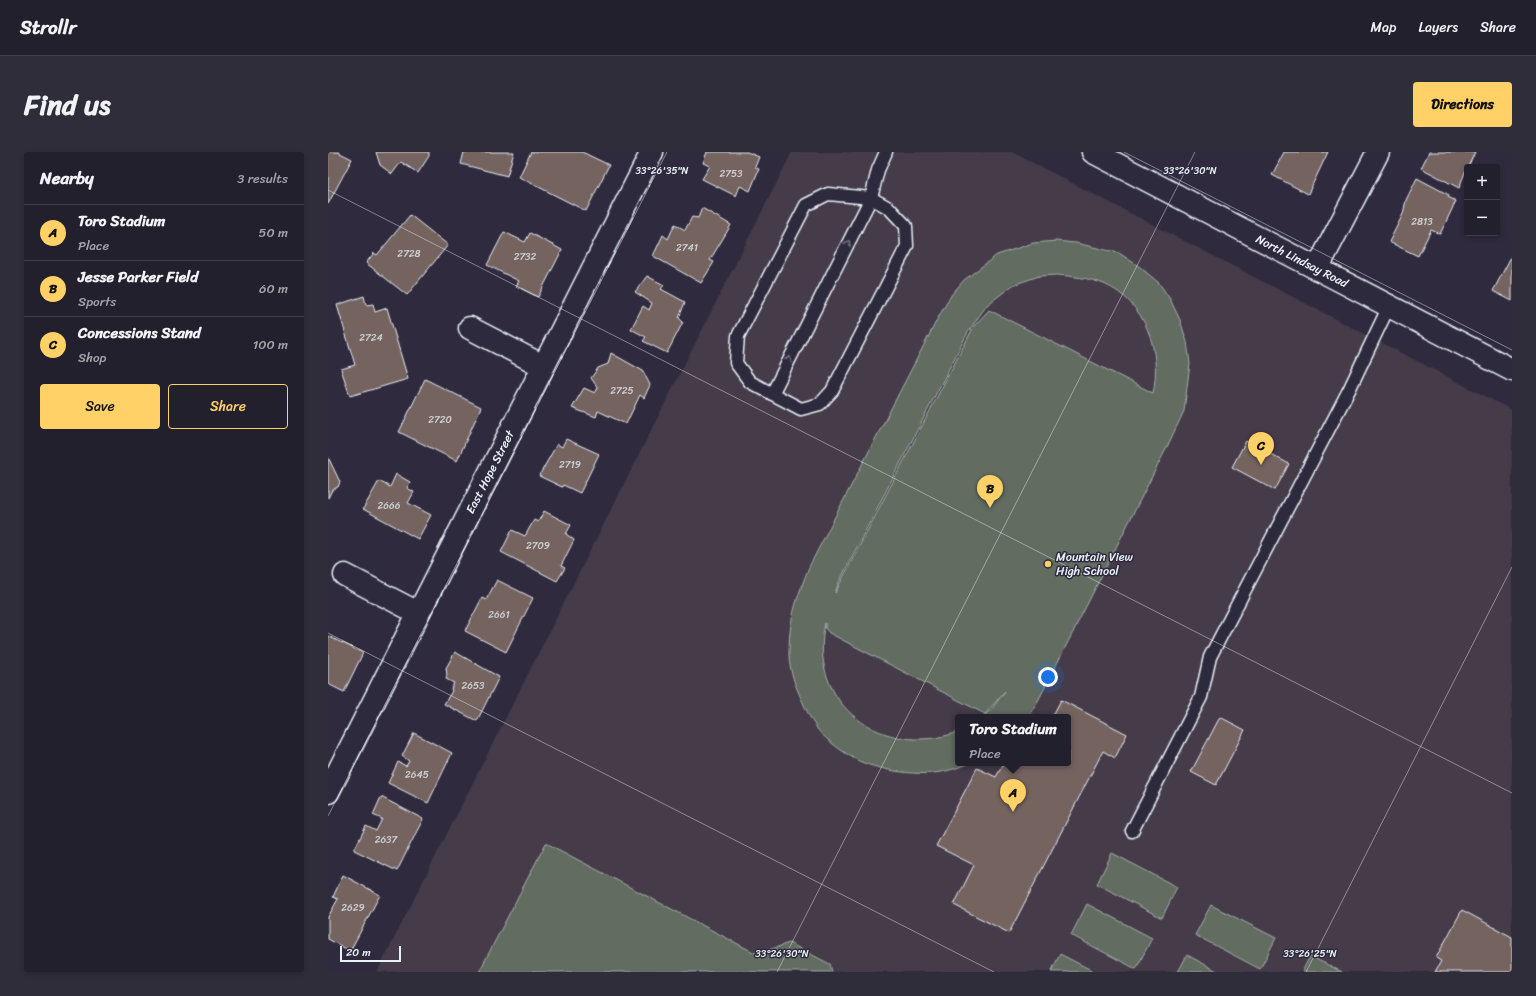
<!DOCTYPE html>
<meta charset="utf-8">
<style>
body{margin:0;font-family:Sriracha,sans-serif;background:#2f2d3a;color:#f1f3f6}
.controls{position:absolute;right:12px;top:12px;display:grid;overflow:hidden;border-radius:4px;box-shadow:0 2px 6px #0003}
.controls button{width:36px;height:36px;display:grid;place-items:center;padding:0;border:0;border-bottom:1px solid #403e4a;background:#23202e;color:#f1f3f6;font:20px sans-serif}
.scale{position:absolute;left:12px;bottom:10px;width:61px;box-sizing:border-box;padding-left:4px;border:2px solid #e8f1f8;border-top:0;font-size:11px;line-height:14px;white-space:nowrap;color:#e8f1f8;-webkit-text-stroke:3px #2f2a3d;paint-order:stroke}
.you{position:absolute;left:720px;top:525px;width:14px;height:14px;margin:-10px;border:3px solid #fff;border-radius:50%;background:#1a73e8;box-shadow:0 0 0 6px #1a73e833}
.badge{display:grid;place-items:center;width:26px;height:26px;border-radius:50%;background:#ffd166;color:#111;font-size:13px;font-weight:700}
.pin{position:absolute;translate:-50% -33px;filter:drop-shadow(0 1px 2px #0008)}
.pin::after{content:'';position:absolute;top:21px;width:14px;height:12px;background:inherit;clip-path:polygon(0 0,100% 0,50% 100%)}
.popup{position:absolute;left:627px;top:562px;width:116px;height:52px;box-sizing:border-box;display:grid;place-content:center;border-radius:4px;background:#23202e;filter:drop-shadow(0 1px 3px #0005);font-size:13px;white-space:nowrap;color:#a3a3aa}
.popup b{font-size:15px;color:#f1f3f6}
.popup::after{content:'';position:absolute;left:50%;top:100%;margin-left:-8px;border:8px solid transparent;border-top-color:#23202e}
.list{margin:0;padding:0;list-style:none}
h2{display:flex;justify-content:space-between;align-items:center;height:52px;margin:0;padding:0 16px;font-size:17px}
h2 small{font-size:13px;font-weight:400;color:#a3a3aa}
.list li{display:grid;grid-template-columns:26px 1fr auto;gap:12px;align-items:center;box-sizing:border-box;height:56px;padding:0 16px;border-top:1px solid #403e4a}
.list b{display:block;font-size:15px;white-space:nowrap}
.list p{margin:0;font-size:13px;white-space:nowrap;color:#a3a3aa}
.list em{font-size:13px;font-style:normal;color:#a3a3aa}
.actions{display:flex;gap:8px;padding:12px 16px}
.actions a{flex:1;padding:9px 0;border:1px solid #ffd166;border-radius:4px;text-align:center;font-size:14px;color:#ffd166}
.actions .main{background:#ffd166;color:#111}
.map{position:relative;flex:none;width:1184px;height:820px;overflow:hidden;border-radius:4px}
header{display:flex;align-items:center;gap:24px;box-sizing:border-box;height:56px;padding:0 20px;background:#23202e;border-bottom:1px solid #403e4a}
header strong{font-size:19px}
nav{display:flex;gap:22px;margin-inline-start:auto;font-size:14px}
.intro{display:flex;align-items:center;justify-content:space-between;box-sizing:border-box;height:96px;padding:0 24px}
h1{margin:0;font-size:28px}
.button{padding:10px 18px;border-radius:4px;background:#ffd166;color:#111;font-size:14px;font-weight:700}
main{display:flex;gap:24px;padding:0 24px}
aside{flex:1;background:#23202e;border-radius:4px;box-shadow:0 2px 6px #0003}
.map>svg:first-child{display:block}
.built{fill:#443b48;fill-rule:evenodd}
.green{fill:#626c61;stroke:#a5aeac;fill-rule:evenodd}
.building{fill:#756361;stroke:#e8f1f8}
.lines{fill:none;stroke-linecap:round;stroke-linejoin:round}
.lane-casing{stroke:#e8f1f8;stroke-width:15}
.street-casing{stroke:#e8f1f8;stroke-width:25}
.secondary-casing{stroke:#e8f1f8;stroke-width:25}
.lane{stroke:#2f2a3d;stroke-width:12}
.street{stroke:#2f2a3d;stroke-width:22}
.secondary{stroke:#2f2a3d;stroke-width:22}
.oneway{stroke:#70707e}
.ticks{fill:none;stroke:#e8f1f8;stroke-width:1;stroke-opacity:0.45}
.poi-dot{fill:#ffd166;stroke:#2f2a3d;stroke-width:1.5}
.labels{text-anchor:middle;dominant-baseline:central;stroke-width:3;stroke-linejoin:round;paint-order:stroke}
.number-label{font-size:10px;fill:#cbced2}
.street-label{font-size:12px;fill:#e8f1f8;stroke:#2f2a3d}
.poi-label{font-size:12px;fill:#e8f1f8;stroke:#2f2a3d;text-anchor:start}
.ticks-label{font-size:10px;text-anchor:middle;fill:#e8f1f8;stroke:#2f2a3d;stroke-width:3;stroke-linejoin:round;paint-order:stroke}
</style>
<header>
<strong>Strollr</strong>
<nav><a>Map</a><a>Layers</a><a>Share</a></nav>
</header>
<div class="intro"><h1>Find us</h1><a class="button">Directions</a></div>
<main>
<aside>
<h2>Nearby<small>3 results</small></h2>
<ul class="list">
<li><span class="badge">A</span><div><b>Toro Stadium</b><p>Place</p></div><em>50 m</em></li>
<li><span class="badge">B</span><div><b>Jesse Parker Field</b><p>Sports</p></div><em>60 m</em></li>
<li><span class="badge">C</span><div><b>Concessions Stand</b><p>Shop</p></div><em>100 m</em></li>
</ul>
<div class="actions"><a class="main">Save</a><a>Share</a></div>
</aside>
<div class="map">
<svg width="1184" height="820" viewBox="0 0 1184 820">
<rect width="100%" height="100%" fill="#2f2a3d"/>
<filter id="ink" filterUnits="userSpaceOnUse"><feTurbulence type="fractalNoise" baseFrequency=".025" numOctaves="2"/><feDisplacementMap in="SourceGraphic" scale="8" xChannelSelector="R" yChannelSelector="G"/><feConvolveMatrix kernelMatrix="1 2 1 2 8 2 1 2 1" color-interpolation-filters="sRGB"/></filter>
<g filter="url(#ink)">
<path class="built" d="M464 0H684L1184 258V820H49ZM630 565H740V611H630Z"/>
<path class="green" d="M728 89 748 91 791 101 812 115 831 131 842 147 852 168 859 190 862 212 856 259 839 295 711 547 700 565H654L663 558 677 539 657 562 501 481 497 476V471C479 553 555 607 630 580V611H643C635 614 626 617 618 619 593 625 554 619 531 609 519 603 499 589 490 578 483 568 478 558 473 546 466 531 460 514 461 497 461 466 470 443 481 415L611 164 624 142 636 128 669 103 705 91ZM728 123C744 124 761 126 776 132 818 150 834 200 825 241L661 158 646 174 507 441 511 430 640 180 659 153 685 133 711 124Z
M218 691 429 802 461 791 502 812 504 820H151Z
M784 701 849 735 834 766 769 732Z
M759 752 824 786 808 817 743 783Z
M883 753 948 786 932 817 867 783Z
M732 802 767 820H723Z
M859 803 891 820H850Z
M982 804 1014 820H974Z"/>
<path class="building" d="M0 0H10L24 7 0 52Z
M48 0H101V4L90 21 73 10 64 22 52 13Z
M136 0H186L179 24 133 12Z
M203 0H254L281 13 258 59 191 25Z
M379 0H419L431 5 427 15 431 17 422 39 412 34 408 44 374 27 382 14 375 11Z
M956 0H1000L980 42 944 23Z
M1101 0H1147L1140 15H1139L1131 36 1093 16Z
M1089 26 1121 43 1120 45 1128 49 1112 82 1103 78 1090 104 1061 90 1075 62 1078 48Z
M374 56 403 73 382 108 386 110 373 131 325 104 335 83 340 87 347 72 357 78 364 65 370 66Z
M82 63 120 93 79 143 38 111 46 101 49 103Z
M176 80 197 90 202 81 234 98 210 145 188 134 191 129 159 113Z
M1184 103V149L1165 139Z
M319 124 336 133 333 137 357 150 351 166 355 170 339 201 315 189 318 185 303 177 315 154 321 158 324 151 307 140Z
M36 144 38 153 45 152 47 160 59 156 80 227 22 244 13 217 27 213 9 153Z
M283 201 315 219 322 233 316 246 312 243 298 272 270 259 268 265 244 256 256 236 267 241 270 236 263 226 270 216 280 212Z
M97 227 153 255 129 309 71 280Z
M238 287 271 302 252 341 235 333 234 335 211 324 229 292 234 295Z
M918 289 961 312 947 338 904 315Z
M0 305 12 330 10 335 4 338 0 346Z
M68 322 82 330 79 336 86 340 80 351 103 363 90 387 35 357 51 329 62 335Z
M216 359 243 373 238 382 246 388 233 414 237 416 229 429 173 400 184 378 197 384 206 368 210 370Z
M169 428 205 446 178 500 137 479 154 446 158 448Z
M0 484 35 501 16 540 0 532Z
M127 500 171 525 149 569 116 552 124 539 123 537 126 531 118 527 119 523 118 516Z
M733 548 799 582 787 606 775 599 681 781 626 753 646 713 608 694 649 616 668 625 676 611H740V565H724Z
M892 565 917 578 888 633 863 620Z
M86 581 124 601 100 651 60 631 70 610 78 614 81 609 74 604Z
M53 645 95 667 69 719 26 698 38 674 48 679 54 667 45 663Z
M15 723 52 743 22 799 0 787V765L10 747 5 745Z
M1134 758 1184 785V820H1107L1113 809 1108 806Z"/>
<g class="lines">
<g class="lane-casing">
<path id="lane" d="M500 42 543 46 561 56 578 74 579 94 504 239 492 252 473 257 422 230 408 211 410 184 478 53Z
M444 242 543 46 550 18 558 0
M804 679 873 545 882 505 1021 238 1061 154"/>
</g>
<g class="street-casing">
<path id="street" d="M989 117 1050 0
M142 176 215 214
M17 423 90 461
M0 640 324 0"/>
</g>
<g class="secondary-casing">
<path id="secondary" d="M765 0 1184 218"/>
</g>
<use href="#lane" class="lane"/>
<use href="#street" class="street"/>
<use href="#secondary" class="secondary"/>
</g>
<defs><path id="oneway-chevron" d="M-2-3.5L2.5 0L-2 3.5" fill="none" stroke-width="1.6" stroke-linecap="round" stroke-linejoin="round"/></defs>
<g class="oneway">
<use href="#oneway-chevron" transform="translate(520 91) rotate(-63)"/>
<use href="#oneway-chevron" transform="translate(461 207) rotate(-63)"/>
</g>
</g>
<path class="ticks" d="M796 0 1184 198M0 38 1184 641M0 481 666 820M0 664 339 0M449 820 867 0M978 820 1184 415"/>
<circle class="poi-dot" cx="720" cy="412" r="4"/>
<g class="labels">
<g class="number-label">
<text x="403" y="22">2753</text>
<text x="1094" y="70">2813</text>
<text x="359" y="96">2741</text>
<text x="81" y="102">2728</text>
<text x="197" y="105">2732</text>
<text x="43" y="186">2724</text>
<text x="294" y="239">2725</text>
<text x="112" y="268">2720</text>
<text x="242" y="313">2719</text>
<text x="61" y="354">2666</text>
<text x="210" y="394">2709</text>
<text x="171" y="463">2661</text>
<text x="145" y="534">2653</text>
<text x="89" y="623">2645</text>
<text x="58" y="688">2637</text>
<text x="25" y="756">2629</text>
</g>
<g class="street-label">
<text transform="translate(974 109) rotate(27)">North Lindsay Road</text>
<text transform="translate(162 320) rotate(-63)">East Hope Street</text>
</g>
<g class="poi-label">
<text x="728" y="405">Mountain View<tspan x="728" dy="14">High School</tspan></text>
</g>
</g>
<g class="ticks-label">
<text x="334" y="22">33°26'35"N</text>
<text x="862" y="22">33°26'30"N</text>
<text x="454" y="805">33°26'30"N</text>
<text x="982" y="805">33°26'25"N</text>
</g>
</svg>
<div class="controls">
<button>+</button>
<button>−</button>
</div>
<div class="scale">20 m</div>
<div class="you"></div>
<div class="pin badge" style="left:685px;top:660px">A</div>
<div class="popup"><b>Toro Stadium</b>Place</div>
<div class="pin badge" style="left:662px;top:356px">B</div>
<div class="pin badge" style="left:933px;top:313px">C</div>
</div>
</main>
